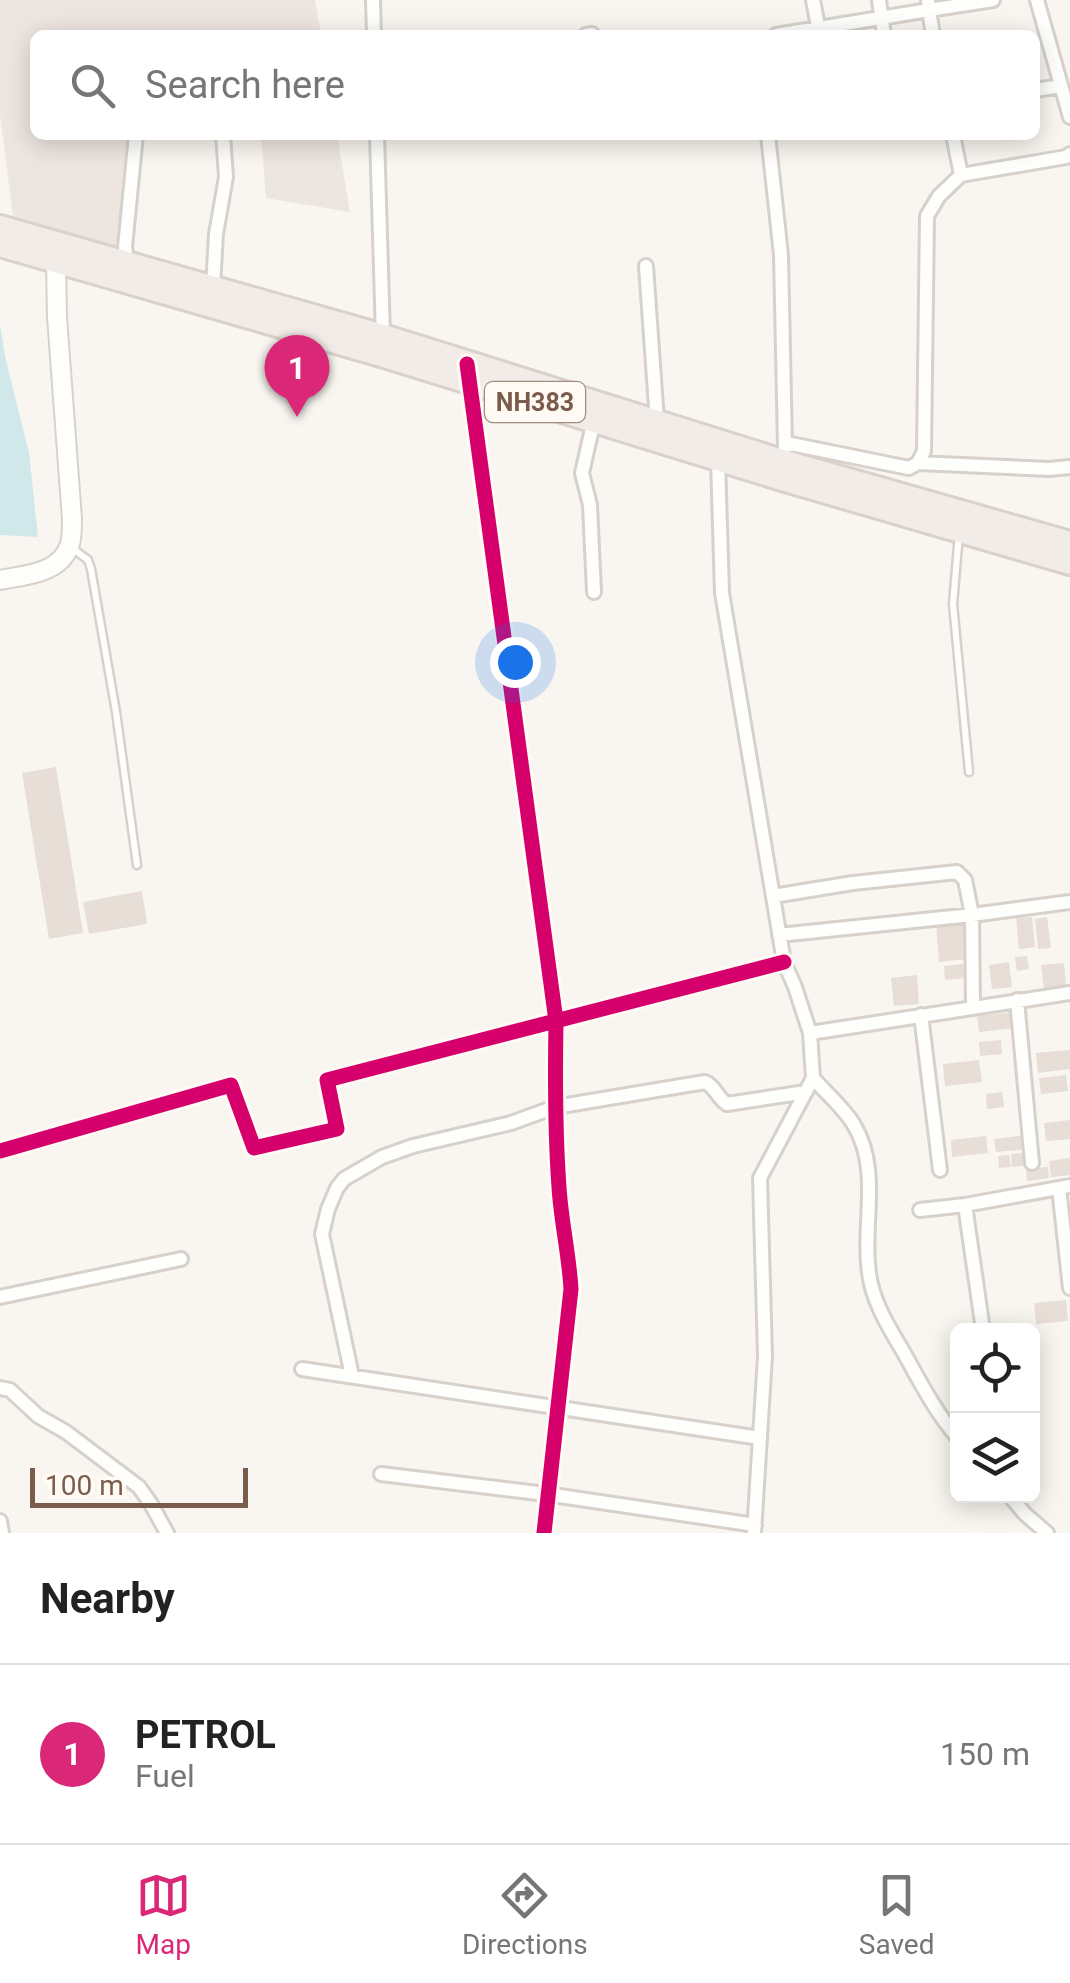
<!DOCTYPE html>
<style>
body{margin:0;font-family:Roboto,sans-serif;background:#f2f2f2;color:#222}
.controls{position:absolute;right:30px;bottom:30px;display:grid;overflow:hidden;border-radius:15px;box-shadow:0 5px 25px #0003}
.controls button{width:90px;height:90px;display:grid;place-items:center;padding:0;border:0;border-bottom:2px solid #e0e0e0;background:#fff;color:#222;font:50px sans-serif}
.scale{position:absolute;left:30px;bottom:25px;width:218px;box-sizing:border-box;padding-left:10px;border:5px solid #7a5c4d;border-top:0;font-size:28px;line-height:35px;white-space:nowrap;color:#7a5c4d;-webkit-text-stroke:8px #fffaf3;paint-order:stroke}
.you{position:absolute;left:515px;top:662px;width:35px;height:35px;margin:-25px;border:8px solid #fff;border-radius:50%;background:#1a73e8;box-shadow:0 0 0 15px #1a73e833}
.badge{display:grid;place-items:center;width:65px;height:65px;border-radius:50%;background:#db2777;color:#fff;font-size:32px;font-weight:700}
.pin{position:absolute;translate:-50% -82px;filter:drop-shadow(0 2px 5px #0008)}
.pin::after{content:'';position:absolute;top:52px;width:35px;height:30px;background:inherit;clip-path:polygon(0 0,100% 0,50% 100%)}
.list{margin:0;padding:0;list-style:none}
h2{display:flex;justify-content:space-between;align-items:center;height:130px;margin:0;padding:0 40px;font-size:42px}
h2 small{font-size:32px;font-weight:400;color:#767676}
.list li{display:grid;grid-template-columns:65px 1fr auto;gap:30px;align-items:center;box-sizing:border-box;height:180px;padding:0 40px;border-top:2px solid #e0e0e0}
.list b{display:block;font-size:38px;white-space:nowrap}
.list p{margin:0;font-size:32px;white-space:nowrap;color:#767676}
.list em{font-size:32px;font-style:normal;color:#767676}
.icon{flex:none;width:55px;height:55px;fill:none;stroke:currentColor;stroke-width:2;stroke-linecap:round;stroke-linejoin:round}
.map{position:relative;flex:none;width:1070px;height:1533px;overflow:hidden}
.search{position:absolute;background:#fff;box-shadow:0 5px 25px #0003;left:30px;right:30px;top:30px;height:110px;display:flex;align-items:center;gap:25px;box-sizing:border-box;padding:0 35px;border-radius:15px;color:#767676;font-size:38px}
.sheet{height:310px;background:#fff}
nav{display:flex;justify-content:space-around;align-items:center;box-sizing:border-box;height:140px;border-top:2px solid #e0e0e0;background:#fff;font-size:28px;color:#767676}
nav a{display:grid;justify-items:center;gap:5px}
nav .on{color:#db2777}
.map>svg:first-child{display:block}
.industrial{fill:#ede5e0}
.water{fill:#d0e8ea}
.building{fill:#e6ded7}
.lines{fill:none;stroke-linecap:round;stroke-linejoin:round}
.service-casing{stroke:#d7d1cb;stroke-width:11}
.minor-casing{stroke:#d7d1cb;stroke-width:18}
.secondary-casing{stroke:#d9d2cb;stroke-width:22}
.trunk-casing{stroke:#dad1cc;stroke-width:28}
.service{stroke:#fefefd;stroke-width:6}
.minor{stroke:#fefefd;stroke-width:12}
.secondary{stroke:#fefefd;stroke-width:18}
.trunk{stroke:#f2ece8;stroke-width:22}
.cycleway-casing{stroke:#fffaf3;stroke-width:21}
.cycleway{stroke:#d6006c;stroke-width:15}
.labels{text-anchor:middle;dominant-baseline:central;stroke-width:9;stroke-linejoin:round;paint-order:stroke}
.shield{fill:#fffaf3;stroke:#a28b7f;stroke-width:2.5}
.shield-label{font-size:25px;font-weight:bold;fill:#7a5c4d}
</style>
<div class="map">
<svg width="1070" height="1533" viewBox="0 0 1070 1533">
<rect width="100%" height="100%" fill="#f9f5f0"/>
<path class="industrial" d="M0 0H315L321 35H35V135H139L130 252 13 216 0 114Z
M261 135H337L350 212 266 198Z"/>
<path class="water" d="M0 324 5 356 29 453 38 537 0 535Z"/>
<path class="building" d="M56 767 83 933 49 939 22 773Z
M142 891 147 924 89 934 83 902Z
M1032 917 1035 947 1019 949 1016 918Z
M1047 917 1051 948 1038 949 1035 919Z
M964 922 968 959 939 962 936 925Z
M1027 956 1029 969 1017 971 1015 957Z
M1009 962 1012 987 992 989 989 965Z
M1064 963 1066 986 1044 989 1041 965Z
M963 964 965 978 945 980 944 966Z
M917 975 919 1004 894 1006 891 978Z
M1014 1012 1015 1028 979 1032 977 1016Z
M1001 1040 1002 1054 980 1056 979 1042Z
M1070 1050V1069L1038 1073 1036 1053Z
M979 1060 982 1082 945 1086 943 1064Z
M1066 1075 1068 1091 1041 1094 1039 1078Z
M1002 1092 1004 1107 987 1109 986 1094Z
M1070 1120V1139L1046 1141 1044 1123Z
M1027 1135 1029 1149 996 1152 994 1139Z
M986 1136 988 1153 952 1157 951 1140Z
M1029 1152 1030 1165 1012 1167 1011 1154Z
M1009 1155 1011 1167 999 1168 998 1156Z
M1070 1158V1175L1051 1177 1049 1161Z
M1048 1167 1049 1178 1027 1181 1026 1169Z
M1066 1300 1068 1321 1036 1324 1034 1303Z"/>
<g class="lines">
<g class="service-casing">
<path id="service" d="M959 534 953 604 969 772
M72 548 88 560 91 569 116 712 137 865"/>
</g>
<g class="minor-casing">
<path id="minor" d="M373 0 374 35
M813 0 818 27
M879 0 884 35
M1037 0 1070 117
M586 35 592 34
M776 35 929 10 928 0
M933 35 929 10 993 0
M1035 90 1061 86
M377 135 383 336
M768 135 781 255 785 447
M961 175 1066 157 1070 154
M127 262 125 247 136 135
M646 266 657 421
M213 287 216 234 226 177 223 135
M469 379 556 1021C555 1077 555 1132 559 1187 561 1221 569 1254 571 1289L544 1533
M594 420 582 473 590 505 594 592
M786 443 909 468 918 463 924 451 927 216 939 196 961 175 953 135
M718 459 722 593 784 962 795 987 810 1033 1070 993
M918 463 1049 469 1070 467
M773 896 853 883 957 872 965 880 972 915 973 1006
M779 935 972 915 1070 902
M1017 1000 1032 1163
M921 1015 940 1170
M813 1078C825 1092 845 1109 854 1125 883 1173 859 1231 871 1284 877 1309 891 1331 904 1353 920 1382 936 1413 958 1438
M0 1151 231 1085 254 1148 337 1129 327 1080 784 962
M1059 1188 1070 1288
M965 1205 983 1330
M920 1210 965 1205 1070 1186
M0 1297 181 1259
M302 1369 760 1438
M352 1376 322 1234 328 1209 337 1188 344 1179 382 1157 413 1146 511 1123 555 1107 705 1082C716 1087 717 1098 727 1104L806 1092
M0 1388 10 1390 38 1416 66 1432 139 1487 151 1504 167 1533
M381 1474 546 1494 755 1525
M1010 1496 1025 1514 1047 1533
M0 1521 2 1533
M754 1533 765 1356 760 1178 813 1078 810 1033"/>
</g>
<g class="secondary-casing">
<path id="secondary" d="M0 580C25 575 61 574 70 544 72 537 72 527 72 519L57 317 56 262"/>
</g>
<g class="trunk-casing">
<path id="trunk" d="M0 227 383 336 782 461 1070 543
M0 245 381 355 782 479 1070 563"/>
</g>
<use href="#service" class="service"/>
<use href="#minor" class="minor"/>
<use href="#secondary" class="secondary"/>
<use href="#trunk" class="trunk"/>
<g class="cycleway-casing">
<path id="cycleway" d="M467 364 556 1021C555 1077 555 1132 559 1187 561 1221 569 1254 571 1289L544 1533
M0 1151 231 1085 254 1148 337 1129 327 1080 784 962"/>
</g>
<use href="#cycleway" class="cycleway"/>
</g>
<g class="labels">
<rect class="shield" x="485" y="382" width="100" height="40" rx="8"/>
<g class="shield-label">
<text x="535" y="402">NH383</text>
</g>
</g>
</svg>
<div class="controls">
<button><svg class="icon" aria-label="locate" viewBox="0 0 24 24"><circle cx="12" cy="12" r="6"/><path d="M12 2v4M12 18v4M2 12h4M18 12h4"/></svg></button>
<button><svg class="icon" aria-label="layers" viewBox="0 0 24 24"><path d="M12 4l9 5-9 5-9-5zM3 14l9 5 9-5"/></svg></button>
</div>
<div class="scale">100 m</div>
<div class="you"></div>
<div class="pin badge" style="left:297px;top:417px">1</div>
<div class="search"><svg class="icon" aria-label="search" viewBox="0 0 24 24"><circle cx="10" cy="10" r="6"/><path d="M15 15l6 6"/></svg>Search here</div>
</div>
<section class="sheet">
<h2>Nearby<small></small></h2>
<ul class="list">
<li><span class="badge">1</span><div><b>PETROL</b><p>Fuel</p></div><em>150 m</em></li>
</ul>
</section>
<nav>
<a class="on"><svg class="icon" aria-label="map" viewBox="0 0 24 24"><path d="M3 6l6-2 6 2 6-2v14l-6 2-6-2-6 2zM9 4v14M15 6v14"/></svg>Map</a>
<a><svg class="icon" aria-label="directions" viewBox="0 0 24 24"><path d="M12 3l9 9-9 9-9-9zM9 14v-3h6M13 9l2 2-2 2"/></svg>Directions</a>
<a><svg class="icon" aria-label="saved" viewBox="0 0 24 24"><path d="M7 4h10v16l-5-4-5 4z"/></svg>Saved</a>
</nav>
